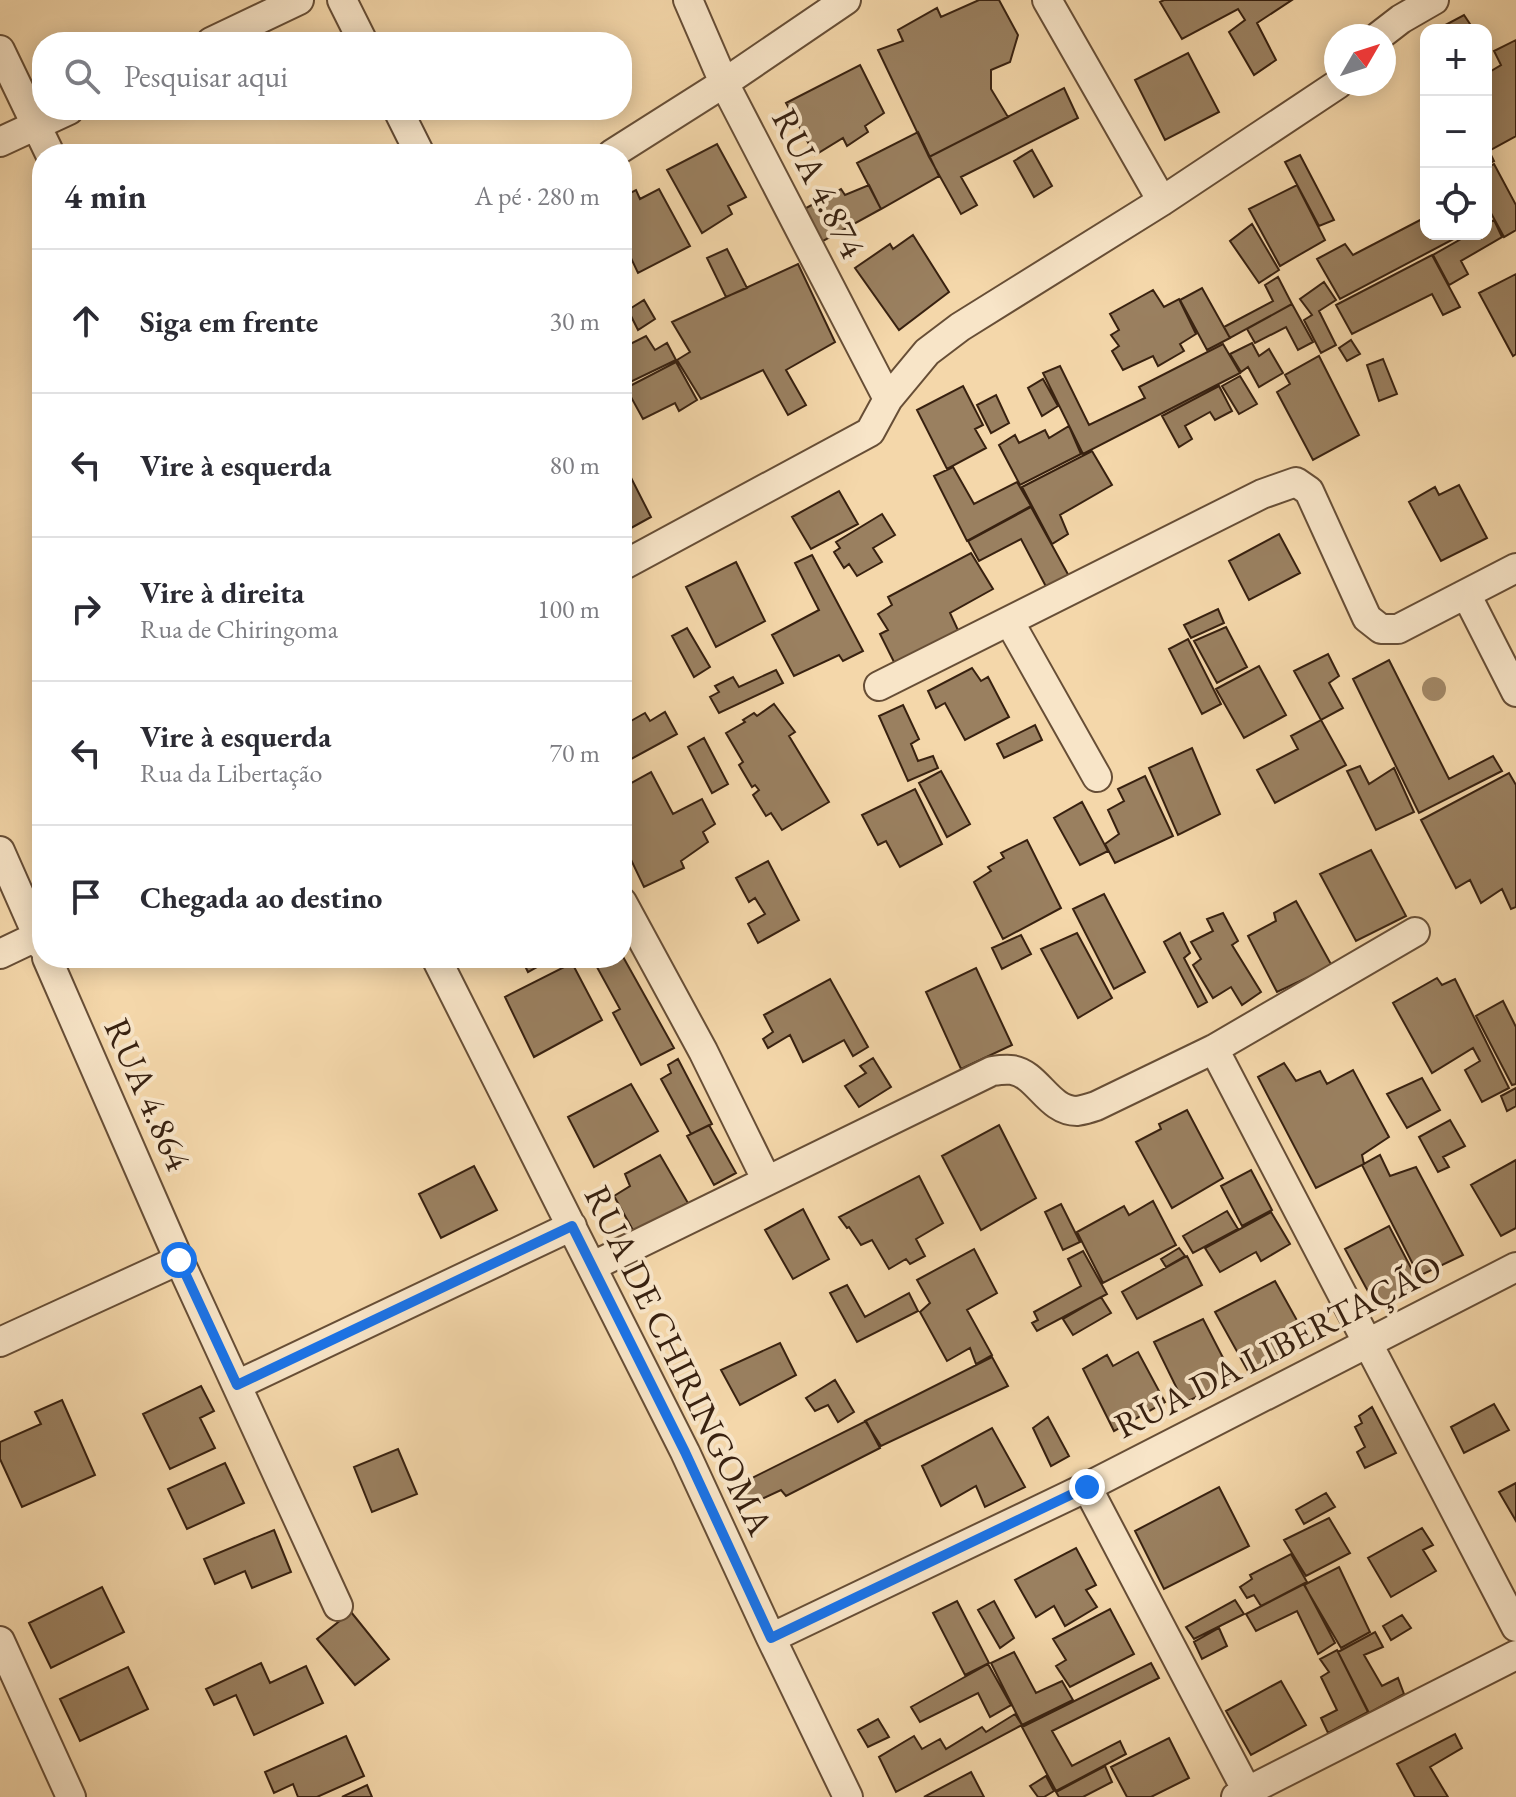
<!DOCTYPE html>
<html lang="pt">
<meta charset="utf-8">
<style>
body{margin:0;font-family:"EB Garamond",serif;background:#f2f2f3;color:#2b2b33}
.controls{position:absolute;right:24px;top:24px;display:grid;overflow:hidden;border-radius:16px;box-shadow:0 4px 20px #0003}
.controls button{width:72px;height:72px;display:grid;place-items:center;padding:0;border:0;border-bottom:2px solid #e1e1e2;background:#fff;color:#2b2b33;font:40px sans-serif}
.compass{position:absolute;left:1324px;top:24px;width:72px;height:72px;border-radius:50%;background:#fff;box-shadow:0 4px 20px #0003;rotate:51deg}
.stop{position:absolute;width:24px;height:24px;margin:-18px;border:6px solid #1a73e8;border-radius:50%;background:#fff}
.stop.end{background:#1a73e8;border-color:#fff;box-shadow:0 2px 8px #0008}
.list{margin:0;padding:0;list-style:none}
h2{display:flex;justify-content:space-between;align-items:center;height:104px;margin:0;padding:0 32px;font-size:34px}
h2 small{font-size:26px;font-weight:400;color:#7c7c81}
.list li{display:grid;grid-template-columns:52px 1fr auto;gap:24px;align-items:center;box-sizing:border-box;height:144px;padding:0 32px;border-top:2px solid #e1e1e2}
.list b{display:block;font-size:30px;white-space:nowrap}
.list p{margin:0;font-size:26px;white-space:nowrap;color:#7c7c81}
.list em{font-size:26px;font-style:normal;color:#7c7c81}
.icon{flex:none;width:44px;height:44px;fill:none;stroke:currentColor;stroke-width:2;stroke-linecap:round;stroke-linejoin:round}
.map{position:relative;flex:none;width:1516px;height:1797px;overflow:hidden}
.search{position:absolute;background:#fff;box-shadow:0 4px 20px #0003;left:32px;top:32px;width:600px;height:88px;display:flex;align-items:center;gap:20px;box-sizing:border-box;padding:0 28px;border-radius:32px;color:#7c7c81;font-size:30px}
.panel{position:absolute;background:#fff;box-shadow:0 4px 20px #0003;left:32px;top:144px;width:600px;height:824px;border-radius:32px}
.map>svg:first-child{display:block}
.building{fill:#9a8060;stroke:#382110;stroke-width:2}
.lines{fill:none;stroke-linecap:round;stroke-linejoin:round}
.minor-casing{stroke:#674e36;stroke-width:32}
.minor{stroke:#f8e5c8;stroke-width:28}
.tree{fill:#a28867}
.route{stroke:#1a73e8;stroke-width:10}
.labels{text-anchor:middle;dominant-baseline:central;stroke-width:8;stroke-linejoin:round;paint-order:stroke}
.street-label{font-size:36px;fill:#382110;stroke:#f8e5c8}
</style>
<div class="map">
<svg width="1516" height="1797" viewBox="0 0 1516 1797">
<rect width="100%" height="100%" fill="#f4d7aa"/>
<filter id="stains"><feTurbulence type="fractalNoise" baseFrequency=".0025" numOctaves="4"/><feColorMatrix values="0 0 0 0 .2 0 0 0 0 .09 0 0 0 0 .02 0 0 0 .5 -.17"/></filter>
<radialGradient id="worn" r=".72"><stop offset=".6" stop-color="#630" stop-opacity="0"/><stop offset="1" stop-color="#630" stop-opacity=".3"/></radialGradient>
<path class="building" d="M979 0H999L1018 35 1010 62 991 70V89L1008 117 929 157 878 50 903 41 898 30 937 8 941 17Z
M1164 0H1292L1257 23 1276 60 1254 75 1229 32 1245 20 1238 9 1182 39 1160 2Z
M1464 15 1474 30H1436Z
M1516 40V136L1489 151 1494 161 1486 165V74L1501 65 1494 51Z
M1188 53 1219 112 1165 140 1135 80Z
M860 65 884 113 865 126 868 132 847 146 843 138 815 155 786 103Z
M1064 88 1078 118 961 177 977 205 961 214 929 157Z
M918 132 939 176 881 209 857 163Z
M717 144 746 197 728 206 732 214 702 233 667 170Z
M1032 150 1052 186 1034 197 1014 161Z
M1300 155 1334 220 1319 226 1285 162Z
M1494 164 1516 205V230L1504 237 1486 204V168Z
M869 185 881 209 814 246 797 213 841 189 845 195Z
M1297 185 1325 240 1280 266 1249 209Z
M659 189 690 246 638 273 622 239V197L636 190 640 199Z
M1426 217V234H1463L1340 299 1317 259 1345 244 1353 255Z
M1494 220 1502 237 1461 261 1468 274 1449 285 1433 255 1470 234H1486V225Z
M1252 224 1279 270 1259 283 1230 241Z
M913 235 949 292 899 330 855 268 890 244 893 249Z
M727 249 747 288 726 297 707 258Z
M1432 255 1460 307 1443 315 1432 294 1352 334 1336 305Z
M798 264 835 342 786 370 806 405 788 415 763 370 701 399 677 360 690 352 672 322Z
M1516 274V354L1513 356 1479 293Z
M1278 277 1292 304 1230 338 1224 327 1273 301 1265 285Z
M1324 282 1336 300 1319 311 1336 345 1321 353 1304 320 1312 315 1300 299Z
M1202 288 1230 338 1207 350 1180 300Z
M1153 290 1164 307 1179 299 1196 334 1180 344 1184 351 1158 366 1153 356 1123 370 1112 351 1119 346 1111 335 1119 330 1110 314Z
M644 300 655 319 638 330 628 310Z
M1292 304 1313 342 1298 350 1286 327 1255 343 1247 329Z
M646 336 655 350 667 343 676 360 622 386V348Z
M1351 340 1360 354 1347 361 1339 348Z
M1252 343 1259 356 1269 349 1283 373 1259 387 1248 367 1241 372 1230 354Z
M1223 344 1240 373 1083 454 1043 373 1060 366 1089 425 1145 398 1139 387Z
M1319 356 1359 435 1313 460 1277 392 1290 384 1285 375Z
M1383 359 1397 394 1379 401 1367 365Z
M676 362 697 400 679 411 675 403 643 419 626 388Z
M1240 376 1257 404 1239 414 1222 386Z
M1043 379 1058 406 1042 416 1028 388Z
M963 386 983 425 975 429 986 448 947 469 917 410Z
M1219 386 1232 411 1215 420 1210 412 1185 426 1192 439 1179 447 1162 416Z
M996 395 1009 423 991 433 977 405Z
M1069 426 1081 454 1020 485 999 445 1015 435 1019 443 1045 430 1049 438Z
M1092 451 1112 485 1060 515 1068 534 1052 544 1022 487Z
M622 460 651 517 622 533Z
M953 467 974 504 1017 482 1031 506 967 541 934 476Z
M1459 485 1487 538 1441 561 1409 502 1435 487 1439 495Z
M839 491 858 524 811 549 792 517Z
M1031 507 1075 587 1052 598 1021 539 979 561 968 541Z
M882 514 895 535 873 548 882 562 857 576 849 564 844 568 834 552 840 548 836 542Z
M1279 534 1300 573 1249 600 1229 561Z
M971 553 993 589 950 613 963 641 898 670 880 634 888 630 878 614 892 605 888 597Z
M812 555 863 651 843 661 839 655 794 676 772 635 819 610 795 563Z
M736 562 765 621 716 647 686 587Z
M1218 609 1224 623 1191 638 1184 625Z
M1226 627 1247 667 1217 683 1194 641Z
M687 628 710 667 694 677 672 636Z
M1188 639 1221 704 1202 714 1169 649Z
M1328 654 1339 676 1329 683 1343 708 1321 720 1294 671Z
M1389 660 1449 779 1493 756 1502 771 1419 813 1353 679Z
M1259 666 1286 715 1244 738 1216 689Z
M972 668 981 681 988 677 1009 717 965 740 945 703 936 708 928 691Z
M776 670 783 683 719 713 710 697 719 692 715 686 733 677 739 687Z
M774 704 795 732 789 736 829 802 782 830 771 813 766 816 753 795 759 790 755 785 752 787 739 765 743 762 726 733 745 722 743 720 754 713 757 716Z
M903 705 919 739 911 744 918 761 933 756 938 768 908 781 879 716Z
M665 712 677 734 622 764V726L645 713 650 721Z
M1321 720 1346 765 1275 803 1257 770 1298 749 1291 736Z
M1035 725 1042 740 1004 758 997 744Z
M704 738 728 784 712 793 688 747Z
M1192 748 1220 814 1178 835 1149 768Z
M1360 766 1369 784 1394 768 1414 812 1376 830 1347 771Z
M941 771 970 824 947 837 919 783Z
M651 772 673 814 702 799 715 824 703 832 708 842 681 861 684 868 644 887 622 841V788Z
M1509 773 1516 785V907L1511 909 1502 889 1481 903 1470 880 1456 888 1421 820Z
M1145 776 1173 836 1115 863 1105 844 1119 834 1108 810 1124 801 1118 789Z
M915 789 942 844 900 867 886 841 878 845 862 815Z
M1082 802 1108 851 1080 865 1054 818Z
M1027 840 1061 908 1003 939 974 882 991 871 988 867 1004 858 1001 853Z
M1371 850 1406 916 1356 941 1320 874Z
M768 861 799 920 758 943 748 924 765 914 755 898 749 902 736 878Z
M1104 894 1145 972 1114 989 1073 909Z
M1296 901 1332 966 1277 992 1248 936 1276 921 1274 913Z
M1223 913 1238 941 1232 945 1261 992 1242 1005 1231 987 1213 998 1193 965 1201 959 1191 942 1213 931 1207 919Z
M1077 933 1112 998 1078 1018 1041 949Z
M1180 933 1190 953 1184 958 1207 1002 1198 1007 1164 942Z
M1021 935 1031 954 1002 969 992 948Z
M622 955 674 1048 641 1065 613 1013 620 1009 592 958H622Z
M521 958H553L528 972Z
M572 963 602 1020 534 1057 505 997Z
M976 968 1012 1045 961 1069 926 992Z
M1437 978 1442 985 1455 979 1509 1088 1482 1102 1465 1070 1480 1061 1473 1048 1432 1073 1393 1003Z
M830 979 868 1047 853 1056 844 1040 803 1062 790 1035 768 1048 763 1039 773 1032 764 1015Z
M1503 1001 1516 1027V1084L1512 1085 1476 1016Z
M873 1058 891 1087 859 1107 845 1086 866 1073 860 1066Z
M678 1059 712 1124 691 1134 661 1079 671 1073 668 1065Z
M1284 1063 1296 1081 1320 1071 1327 1084 1353 1070 1389 1137 1362 1155 1364 1164 1316 1188 1258 1077Z
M1422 1078 1440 1110 1407 1128 1387 1094Z
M631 1084 658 1131 594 1167 568 1117Z
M1516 1088V1106L1507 1111 1501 1096Z
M1187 1110 1223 1178 1172 1208 1136 1142 1161 1129 1159 1124Z
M1450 1120 1465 1146 1443 1157 1449 1167 1438 1172 1419 1137Z
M709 1125 736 1173 714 1185 687 1136Z
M999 1125 1036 1198 981 1230 942 1156Z
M660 1155 688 1203 634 1232 614 1196 630 1186 625 1174Z
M1380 1155 1390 1176 1416 1167 1463 1255 1419 1276 1362 1165Z
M1516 1160V1228L1501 1236 1471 1185Z
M474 1166 497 1210 441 1238 419 1194Z
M1251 1170 1272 1210 1242 1226 1221 1186Z
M919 1176 943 1223 916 1239 925 1256 910 1264 906 1259 889 1269 872 1240 861 1245 849 1227 847 1228 839 1217Z
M1153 1201 1176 1245 1103 1283 1077 1232 1124 1206 1129 1215Z
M1061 1204 1080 1242 1063 1250 1045 1212Z
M803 1209 829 1259 793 1279 765 1230Z
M1227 1211 1238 1229 1193 1253 1183 1236Z
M1271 1212 1290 1244 1261 1261 1256 1252 1220 1272 1205 1248Z
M1389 1226 1420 1285 1377 1308 1345 1249Z
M1179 1248 1185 1256 1166 1267 1161 1259Z
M974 1249 997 1293 967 1310 992 1355 976 1364 970 1348 947 1361 920 1312 930 1303 917 1280Z
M1083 1251 1107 1294 1037 1331 1032 1323 1038 1320 1034 1312 1081 1286 1068 1259Z
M1187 1256 1202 1285 1137 1319 1122 1292Z
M1275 1281 1299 1324 1276 1336 1286 1354 1249 1373 1215 1312Z
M847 1285 865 1317 909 1293 918 1311 857 1342 830 1293Z
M1101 1297 1111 1313 1073 1335 1063 1319Z
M1203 1319 1234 1379 1184 1403 1154 1342Z
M780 1343 796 1375 740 1405 721 1370Z
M1138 1352 1165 1402 1114 1431 1083 1369 1107 1355 1113 1366Z
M992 1357 1008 1386 881 1446 865 1421Z
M835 1380 854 1412 838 1422 828 1405 815 1411 806 1398Z
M201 1386 214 1411 200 1418 215 1448 170 1469 143 1414Z
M62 1400 95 1475 22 1507 0 1459V1442L41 1424 35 1412Z
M1494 1404 1509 1430 1464 1453 1451 1427Z
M1372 1407 1396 1453 1365 1468 1357 1452 1365 1447 1355 1427 1362 1423 1359 1416Z
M1048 1417 1069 1456 1051 1466 1033 1428Z
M866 1421 880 1448 786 1496 781 1490 747 1506 736 1486Z
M992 1428 1025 1487 985 1507 976 1486 941 1506 922 1466Z
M398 1449 417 1494 372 1512 354 1467Z
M225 1463 244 1503 187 1529 168 1489Z
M1516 1483V1521L1499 1492Z
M1219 1487 1249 1546 1164 1589 1135 1531Z
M1326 1493 1335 1507 1304 1524 1296 1510Z
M1329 1518 1350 1553 1306 1576 1284 1540Z
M1422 1528 1433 1545 1423 1550 1436 1571 1391 1597 1368 1558Z
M274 1530 291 1572 252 1588 245 1571 215 1584 204 1559Z
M1076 1548 1096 1585 1086 1590 1097 1607 1065 1626 1054 1606 1036 1617 1015 1580Z
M1291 1554 1307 1582 1261 1606 1254 1595 1247 1598 1240 1587 1252 1579 1250 1575Z
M1339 1567 1370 1632 1341 1648 1304 1585Z
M1304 1584 1335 1643 1318 1654 1297 1611 1256 1631 1246 1614Z
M102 1587 124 1632 51 1668 29 1623Z
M1235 1600 1244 1614 1194 1639 1186 1627Z
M957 1601 989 1663 965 1675 933 1613Z
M994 1601 1014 1638 1000 1648 978 1610Z
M1110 1609 1134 1654 1070 1687 1056 1666 1066 1660 1053 1639Z
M351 1612 389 1659 355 1685 317 1639Z
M1402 1615 1411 1628 1391 1640 1383 1626Z
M1219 1628 1227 1646 1202 1659 1194 1642Z
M1375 1632 1383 1647 1364 1655 1382 1686 1398 1678 1404 1694 1369 1713 1338 1652Z
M1337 1650 1368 1712 1328 1733 1321 1718 1337 1710 1321 1677 1329 1672 1320 1659Z
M1014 1652 1036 1693 1062 1681 1073 1700 1022 1725 991 1663Z
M261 1663 270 1683 306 1666 323 1703 254 1735 236 1695 214 1705 206 1689Z
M1151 1663 1159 1678 1052 1731 1072 1766 1120 1741 1126 1754 1056 1791 1022 1727Z
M988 1664 1011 1705 990 1717 978 1693 920 1722 911 1707Z
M128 1667 148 1709 80 1741 60 1699Z
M1281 1681 1306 1725 1251 1755 1226 1711Z
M1015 1714 1022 1725 896 1792 879 1757 914 1736 922 1749 940 1739 946 1749 982 1727 986 1732Z
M878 1719 889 1737 868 1747 858 1730Z
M1455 1734 1462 1748 1430 1767 1448 1797H1415L1397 1764Z
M346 1736 364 1776 317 1797H298L293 1784 274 1793 265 1772Z
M1169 1738 1189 1778 1151 1797H1127L1111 1767Z
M1105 1766 1112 1782 1083 1797H1059L1056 1792Z
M971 1772 984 1797H924Z
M1046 1776 1054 1791 1044 1797H1038L1030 1786Z
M367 1785 372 1797H342Z"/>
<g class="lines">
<g class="minor-casing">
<path id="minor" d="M342 0 363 42
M688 0 724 83 888 399
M1047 0 1162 201
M1379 36 1401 19 1434 0
M211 42 299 0
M0 50 50 154
M398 110 420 154
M0 142 69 110
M612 154 724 83 846 0
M622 566 870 432 888 399 927 352 960 327 1162 201 1338 84
M1466 594 1516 692
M1009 621 1097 777
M879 686 1262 494 1296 482 1309 491 1367 618 1381 629H1398L1516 568
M0 851 42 946
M622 902 703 1051 767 1181
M0 954 42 934
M47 958 179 1260 338 1606
M436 958 685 1452 771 1638 848 1797
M1214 1049 1516 1627
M593 1266 992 1071C999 1070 1006 1069 1012 1070 1038 1074 1048 1111 1077 1111 1083 1110 1090 1108 1096 1106L1214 1049 1415 932
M0 1342 179 1260
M237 1385 572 1226
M1087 1487 1250 1797
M771 1638 1087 1487 1516 1267
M0 1641 71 1797
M1236 1797 1516 1655"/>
</g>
<use href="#minor" class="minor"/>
</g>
<circle class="tree" cx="1434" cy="689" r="12"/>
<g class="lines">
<path class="route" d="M179 1260 237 1385 572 1226 685 1452 771 1638 1087 1487"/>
</g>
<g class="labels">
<g class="street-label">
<text transform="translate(819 183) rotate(63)">RUA 4.874</text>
<text transform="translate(148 1094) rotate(66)">RUA 4.864</text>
<text transform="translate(1278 1346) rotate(-27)">RUA DA LIBERTAÇÃO</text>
<text transform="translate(679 1360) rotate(64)">RUA DE CHIRINGOMA</text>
</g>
</g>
<rect width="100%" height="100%" filter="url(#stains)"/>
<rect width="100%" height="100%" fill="url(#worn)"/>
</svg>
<div class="controls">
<button>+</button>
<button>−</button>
<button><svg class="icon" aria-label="locate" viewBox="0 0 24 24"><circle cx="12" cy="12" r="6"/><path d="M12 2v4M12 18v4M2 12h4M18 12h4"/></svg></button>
</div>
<svg class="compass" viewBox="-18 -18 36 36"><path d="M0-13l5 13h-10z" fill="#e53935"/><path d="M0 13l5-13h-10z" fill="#7c7c81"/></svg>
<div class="stop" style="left:179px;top:1260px"></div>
<div class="stop end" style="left:1087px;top:1487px"></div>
<div class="search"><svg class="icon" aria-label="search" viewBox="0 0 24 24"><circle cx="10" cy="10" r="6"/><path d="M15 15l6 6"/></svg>Pesquisar aqui</div>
<section class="panel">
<h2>4 min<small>A pé · 280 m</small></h2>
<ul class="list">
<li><svg class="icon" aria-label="ahead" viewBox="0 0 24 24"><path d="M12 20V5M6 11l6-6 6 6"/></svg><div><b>Siga em frente</b></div><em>30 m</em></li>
<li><svg class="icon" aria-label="left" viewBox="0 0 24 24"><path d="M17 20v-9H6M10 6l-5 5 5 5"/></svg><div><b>Vire à esquerda</b></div><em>80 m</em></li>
<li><svg class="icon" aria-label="right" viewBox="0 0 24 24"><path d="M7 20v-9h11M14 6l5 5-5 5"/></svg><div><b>Vire à direita</b><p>Rua de Chiringoma</p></div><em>100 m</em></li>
<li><svg class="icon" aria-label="left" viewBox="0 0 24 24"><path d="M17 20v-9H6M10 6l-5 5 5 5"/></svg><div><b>Vire à esquerda</b><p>Rua da Libertação</p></div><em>70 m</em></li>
<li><svg class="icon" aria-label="arrive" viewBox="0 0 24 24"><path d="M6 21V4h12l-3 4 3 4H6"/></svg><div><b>Chegada ao destino</b></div></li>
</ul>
</section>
</div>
